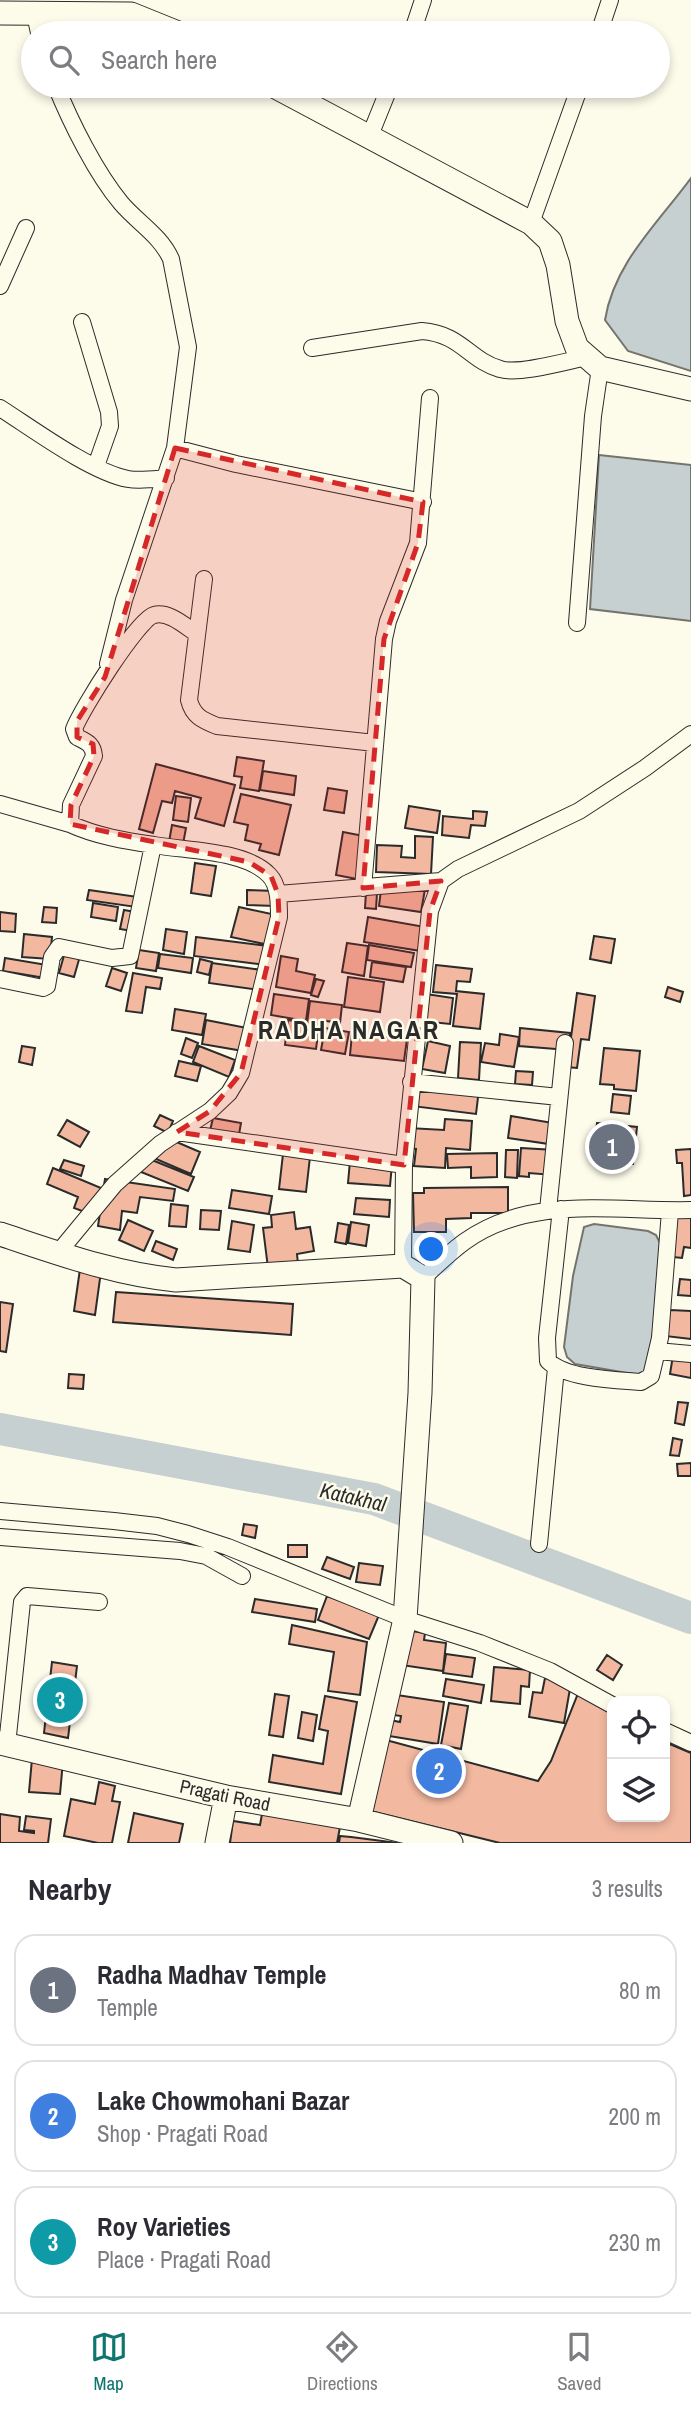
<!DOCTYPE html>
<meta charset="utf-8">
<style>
body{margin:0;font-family:"Archivo Narrow",sans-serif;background:#f7f7f7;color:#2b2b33}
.controls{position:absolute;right:21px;bottom:21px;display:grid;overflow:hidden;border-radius:14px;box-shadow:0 4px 10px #0003}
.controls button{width:63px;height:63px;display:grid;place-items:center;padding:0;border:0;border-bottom:2px solid #e1e1e2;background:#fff;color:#2b2b33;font:35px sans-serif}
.you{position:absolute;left:432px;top:1250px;width:24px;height:24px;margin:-18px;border:5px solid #fff;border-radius:50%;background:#1a73e8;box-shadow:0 0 0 10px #1a73e833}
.badge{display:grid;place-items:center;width:46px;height:46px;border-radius:50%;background:#0f766e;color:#fff;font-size:23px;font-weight:700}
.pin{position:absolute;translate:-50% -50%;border:4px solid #fff;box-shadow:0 2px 7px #0006}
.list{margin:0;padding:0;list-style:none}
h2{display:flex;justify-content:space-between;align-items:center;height:91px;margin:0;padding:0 28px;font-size:30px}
h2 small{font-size:23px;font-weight:400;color:#7c7c81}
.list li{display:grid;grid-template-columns:46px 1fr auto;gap:21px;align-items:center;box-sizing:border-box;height:112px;margin:0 14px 14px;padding:0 14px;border:2px solid #e1e1e2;border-radius:21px}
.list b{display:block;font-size:26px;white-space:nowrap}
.list p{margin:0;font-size:23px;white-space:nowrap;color:#7c7c81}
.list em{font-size:23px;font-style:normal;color:#7c7c81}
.icon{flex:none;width:38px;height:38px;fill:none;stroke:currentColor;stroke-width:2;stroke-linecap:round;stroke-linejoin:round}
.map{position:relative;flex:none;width:691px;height:1843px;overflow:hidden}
.search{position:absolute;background:#fff;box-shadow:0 4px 10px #0003;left:21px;right:21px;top:21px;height:77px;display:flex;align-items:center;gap:18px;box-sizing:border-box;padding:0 24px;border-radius:38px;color:#7c7c81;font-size:26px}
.sheet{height:469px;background:#fff}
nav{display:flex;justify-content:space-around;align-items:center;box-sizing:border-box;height:98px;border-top:2px solid #e1e1e2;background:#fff;font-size:19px;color:#7c7c81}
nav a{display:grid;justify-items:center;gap:4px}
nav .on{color:#0f766e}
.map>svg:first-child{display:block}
.water{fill:#c7d0d0;stroke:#74746e;stroke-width:2}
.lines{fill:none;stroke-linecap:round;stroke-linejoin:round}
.river{stroke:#c7d0d0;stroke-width:32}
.building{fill:#f2b8a0;stroke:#2b2b2b;stroke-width:2}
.street-casing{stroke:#2b2b2b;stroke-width:18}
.secondary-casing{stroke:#2b2b2b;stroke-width:25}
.street{stroke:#fdfbea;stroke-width:16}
.secondary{stroke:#fdfbea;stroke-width:23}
.marked{fill:#d62828;fill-opacity:0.2;stroke:#d62828;stroke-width:5;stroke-dasharray:14 9;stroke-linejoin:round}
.labels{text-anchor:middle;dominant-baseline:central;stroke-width:5;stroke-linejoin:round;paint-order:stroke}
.street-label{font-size:19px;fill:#2b2b2b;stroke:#fdfbea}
.water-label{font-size:21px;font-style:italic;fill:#2b2b2b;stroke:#fdfbea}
.district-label{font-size:26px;font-weight:bold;letter-spacing:2px;fill:#2b2b2b;stroke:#fdfbea}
</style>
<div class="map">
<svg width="691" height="1843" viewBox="0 0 691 1843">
<rect width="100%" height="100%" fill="#fdfbea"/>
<path class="water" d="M691 178V371L628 351 605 320C614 263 658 223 691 178Z
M599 455 691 465V621L590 609Z
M594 1224 648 1231 656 1235 662 1247 650 1359 647 1369 639 1375 575 1364 567 1357 564 1347 573 1276 584 1227Z"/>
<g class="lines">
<path class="river" d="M0 1429 374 1499 691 1618"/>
</g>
<path class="building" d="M237 757 264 761 259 791 240 788 242 777 234 776Z
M156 764 235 785 224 826 195 818 201 798 175 791 172 803 162 801 153 833 139 829Z
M263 771 296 776 294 795 260 790Z
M328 788 347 791 344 813 324 810Z
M241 794 291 805 279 855 259 850 261 844 245 840 248 825 234 822Z
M176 796 191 798 188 822 173 820Z
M409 806 440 811 437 833 405 828Z
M473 811 487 812 485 826 471 825 469 838 442 835 443 816 473 819Z
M172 825 186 828 183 844 169 842Z
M343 832 369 837 362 880 336 875Z
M415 836 433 837 431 874 376 872 377 845 402 846 401 857 415 858Z
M195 863 216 866 211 896 191 893Z
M382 882 425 889 421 912 379 906Z
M89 890 138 897 136 907 87 900Z
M247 890 276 891 275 906 247 905Z
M366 892 377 893 376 909 365 908Z
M93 903 118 907 116 921 91 917Z
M44 907 57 908 56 923 42 922Z
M239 907 276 915 269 945 231 937Z
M124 910 141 913 138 932 120 929Z
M0 912 16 914 15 932 0 931Z
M368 917 425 927 421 951 364 942Z
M166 929 187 932 184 954 163 950Z
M24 934 52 937 50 959 22 957Z
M594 936 615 939 611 963 590 959Z
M196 937 268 946 266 965 194 956Z
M347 943 368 946 364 976 342 972Z
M369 945 414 953 411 967 367 960Z
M139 950 159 953 156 971 136 968Z
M65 952 80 956 74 977 59 973Z
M160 954 193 958 191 973 158 968Z
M281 956 298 959 296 971 315 975 311 993 276 987Z
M5 958 53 966 51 979 3 971Z
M200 959 212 962 209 975 197 972Z
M372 962 406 967 403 982 370 977Z
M212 963 262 970 259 990 209 983Z
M436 965 472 969 470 982 457 981 456 991 484 994 480 1029 453 1026 457 994 433 992Z
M112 968 127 973 121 991 106 986Z
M133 973 162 978 160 989 146 987 142 1013 126 1011Z
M348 977 384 982 380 1012 344 1007Z
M316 979 324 981 318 997 311 995Z
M668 987 683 992 680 1002 665 997Z
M577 993 595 996 589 1040 581 1039 577 1068 567 1067Z
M274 994 309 999 306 1021 271 1015Z
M426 994 453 998 450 1024 422 1021Z
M310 1001 342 1005 340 1023 320 1020 316 1049 285 1045 288 1020 307 1023Z
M175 1009 206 1014 202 1035 172 1030Z
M206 1020 247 1028 243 1051 202 1044Z
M325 1028 349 1032 345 1054 321 1050Z
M520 1028 570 1033 568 1050 519 1046Z
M352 1034 407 1039 404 1061 350 1055Z
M500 1034 519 1037 514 1067 481 1062 485 1043 499 1045Z
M186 1038 198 1043 192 1058 181 1054Z
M428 1041 450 1046 445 1073 422 1069Z
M460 1042 481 1043 479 1080 458 1078Z
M22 1046 35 1048 32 1065 19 1062Z
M199 1046 235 1060 229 1077 193 1062Z
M604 1048 640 1051 636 1091 614 1089V1085L600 1084Z
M179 1061 201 1066 197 1081 175 1076Z
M516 1071 533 1072 532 1085 515 1084Z
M415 1081 479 1089 476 1114 412 1106Z
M613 1094 631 1096 629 1114 611 1112Z
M160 1115 173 1121 168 1133 154 1126Z
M511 1116 553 1123 549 1144 508 1138Z
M213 1118 241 1123 238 1140 209 1135Z
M445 1119 472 1121 470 1150 446 1148 445 1168 414 1166 416 1149 407 1148 409 1128 444 1130Z
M67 1120 89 1132 80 1147 58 1135Z
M597 1123 637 1127 633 1164 593 1159Z
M165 1137 200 1152 191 1174 156 1159Z
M521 1148 555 1150 553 1175 529 1173V1177L519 1176Z
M691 1149V1195L684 1196 682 1163H677L676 1150Z
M506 1150H518L517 1178 505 1177Z
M497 1153V1177L471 1178V1167L448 1168 447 1154Z
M283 1154 310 1157 306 1192 279 1189Z
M147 1158 194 1177 188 1191 141 1172Z
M64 1160 84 1166 81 1176 60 1169Z
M350 1161 392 1164 390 1186 348 1183Z
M53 1168 101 1188 90 1214 74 1208 78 1197 47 1184Z
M105 1179 175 1189 173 1201 140 1197 137 1213 122 1211 120 1230 98 1226Z
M508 1187V1213H471V1218L446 1219V1232H414L413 1193H424V1188Z
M232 1190 272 1196 269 1214 229 1208Z
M356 1198 390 1200 389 1217 354 1214Z
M171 1204 188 1206 186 1227 169 1226Z
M201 1210 221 1211 219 1230 200 1229Z
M294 1212 296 1229 310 1227 314 1251 297 1254 298 1264 268 1268 263 1228 272 1227 271 1215Z
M671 1213 691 1216V1248L684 1247 682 1258 664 1256Z
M128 1220 153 1231 144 1251 119 1240Z
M232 1221 254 1225 250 1252 228 1249Z
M351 1222 369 1225 366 1246 348 1243Z
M338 1223 349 1225 346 1244 335 1242Z
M156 1241 177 1249 173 1260 152 1251Z
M81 1262 102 1264 95 1315 74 1311Z
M680 1279 691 1280V1296L678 1295Z
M116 1292 293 1304 291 1335 113 1322Z
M0 1302 13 1304 6 1352 0 1351Z
M670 1310 691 1311V1339L665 1336Z
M674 1349 691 1352V1378L670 1374Z
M69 1374 84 1375 83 1389 68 1388Z
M678 1402 688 1403 684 1425 675 1423Z
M673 1438 682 1440 679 1456 670 1455Z
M691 1463V1476H678L677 1464Z
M244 1524 257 1526 255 1538 242 1535Z
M288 1545H307V1557H288Z
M327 1557 354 1567 350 1579 322 1569Z
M359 1563 383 1566 380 1585 356 1582Z
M327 1596 379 1615 369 1639 318 1620Z
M255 1599 317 1609 315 1622 252 1612Z
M292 1625 367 1642 360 1695 328 1691 334 1652 289 1644Z
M405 1630 425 1633 424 1640 446 1643 443 1671 401 1665Z
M446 1654 475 1658 472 1677 443 1673Z
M607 1655 622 1665 613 1680 597 1670Z
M52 1662 77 1666 68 1738 44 1733Z
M494 1667 530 1670 529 1687 521 1686 520 1704 491 1701Z
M545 1678 571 1683 564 1723 529 1717 533 1692 542 1693Z
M446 1679 484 1685 481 1703 443 1696Z
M579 1691 612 1711V1817H665V1742L691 1753V1843H500L370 1811 386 1740 538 1781 551 1761Z
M275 1694 289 1696 283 1737 269 1735Z
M390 1694 444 1702 438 1744 383 1735 385 1719 400 1722 401 1716 387 1714Z
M325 1696 357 1702 341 1794 269 1782 273 1755 323 1764 328 1731 319 1729Z
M449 1703 468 1706 461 1749 441 1745Z
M302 1712 317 1715 313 1741 298 1738Z
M32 1759 63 1761 60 1794 29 1792Z
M99 1782 115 1786 112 1801 120 1802 112 1843H98L64 1836 71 1799 95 1804Z
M134 1813 183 1824 179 1843H128Z
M0 1814 20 1817 19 1831 34 1833V1831L24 1830 26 1816 51 1819 48 1843H0Z
M262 1814 340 1827 337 1843H230L233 1821 260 1825Z
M340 1836 351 1837 398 1843H339Z"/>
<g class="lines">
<g class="street-casing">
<path id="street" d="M35 14 39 33
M412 33 423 0
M599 33 610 0
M56 86C71 123 96 173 121 203 138 223 160 235 171 259L188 347 175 448 124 600 108 664
M369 138 390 86
M531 223 580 86
M0 286 26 228
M82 322 109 412 110 426 96 466
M312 348 422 331C461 334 469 360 500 369 518 375 567 361 587 357
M0 408C33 429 91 472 128 479 140 481 154 479 166 478
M175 448 236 464 423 502
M204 579 189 700C193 716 202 720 217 726L375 743
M577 623 593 416 600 368
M0 804 70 824
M363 888 384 639 388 621 418 543 430 398
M278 894 441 881
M0 979 43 988 47 986 52 957 59 947 112 958 130 956 153 845
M411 1082 559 1097
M177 1132 404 1165
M561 1209 547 1338 548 1361C567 1379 615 1380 641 1382L651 1376 660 1338 670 1211
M548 1210 565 1043
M58 1253 115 1184 160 1144 210 1111 229 1093 241 1073 279 917C279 903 279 885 269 875 245 850 188 851 154 845 126 841 96 836 70 824L71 805 94 756C93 744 87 742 77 737L74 729C81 710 138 619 154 615 169 611 185 626 197 634
M403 1266 404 1165 430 911 441 881 458 869 579 811 645 768 691 734
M423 1278C436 1266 449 1253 464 1242 530 1194 615 1212 691 1210
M657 1351 691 1354
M0 1511 114 1521 157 1526 188 1534 228 1547 405 1619 480 1643 550 1671 612 1705
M0 1537 180 1551 206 1556 242 1576
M539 1544 556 1368
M665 1731 691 1743
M7 1745 22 1602 27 1596 99 1602"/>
</g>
<g class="secondary-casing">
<path id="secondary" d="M0 13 131 14 178 33
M274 86 531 223 550 241 558 265 567 321 577 348 600 368 691 389
M0 1234C58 1253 114 1274 176 1280L403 1266 423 1278 420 1393 405 1619 359 1820
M0 1743 226 1797 359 1820 451 1843
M217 1843 226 1797"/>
</g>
<use href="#street" class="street"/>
<use href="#secondary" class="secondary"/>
</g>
<path class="marked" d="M175 448 423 502 418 543 384 639 363 888 441 881 430 911 404 1165 177 1132 210 1111 241 1073 279 917 278 894 271 876 249 862 70 824 71 805 94 756 93 744 77 737V721L105 677Z"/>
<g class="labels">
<g class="street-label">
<text transform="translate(225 1795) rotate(12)">Pragati Road</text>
</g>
<g class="water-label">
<text transform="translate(353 1497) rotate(13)">Katakhal</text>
</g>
<g class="district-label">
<text x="349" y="1029">RADHA NAGAR</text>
</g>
</g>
</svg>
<div class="controls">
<button><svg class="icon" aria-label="locate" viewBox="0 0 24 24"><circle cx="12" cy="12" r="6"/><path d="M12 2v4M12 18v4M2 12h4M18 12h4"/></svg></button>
<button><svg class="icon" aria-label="layers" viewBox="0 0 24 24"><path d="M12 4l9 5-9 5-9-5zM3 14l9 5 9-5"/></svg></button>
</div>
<div class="you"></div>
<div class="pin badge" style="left:612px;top:1147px;background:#6b7280">1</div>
<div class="pin badge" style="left:439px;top:1771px;background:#3f7fe0">2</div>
<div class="pin badge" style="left:60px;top:1700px;background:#0f9aa8">3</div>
<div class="search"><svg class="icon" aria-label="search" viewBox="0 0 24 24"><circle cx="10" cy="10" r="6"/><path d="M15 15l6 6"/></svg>Search here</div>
</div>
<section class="sheet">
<h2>Nearby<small>3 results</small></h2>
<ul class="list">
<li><span class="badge" style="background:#6b7280">1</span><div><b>Radha Madhav Temple</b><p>Temple</p></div><em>80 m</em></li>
<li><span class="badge" style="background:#3f7fe0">2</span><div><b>Lake Chowmohani Bazar</b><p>Shop · Pragati Road</p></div><em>200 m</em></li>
<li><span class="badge" style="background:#0f9aa8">3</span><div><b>Roy Varieties</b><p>Place · Pragati Road</p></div><em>230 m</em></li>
</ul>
</section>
<nav>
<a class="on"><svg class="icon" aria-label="map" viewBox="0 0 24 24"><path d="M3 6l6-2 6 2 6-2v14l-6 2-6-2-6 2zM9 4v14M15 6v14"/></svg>Map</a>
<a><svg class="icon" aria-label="directions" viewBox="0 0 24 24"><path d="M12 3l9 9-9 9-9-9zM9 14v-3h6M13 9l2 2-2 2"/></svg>Directions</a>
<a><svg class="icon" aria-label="saved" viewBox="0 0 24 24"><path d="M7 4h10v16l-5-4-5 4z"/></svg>Saved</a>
</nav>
